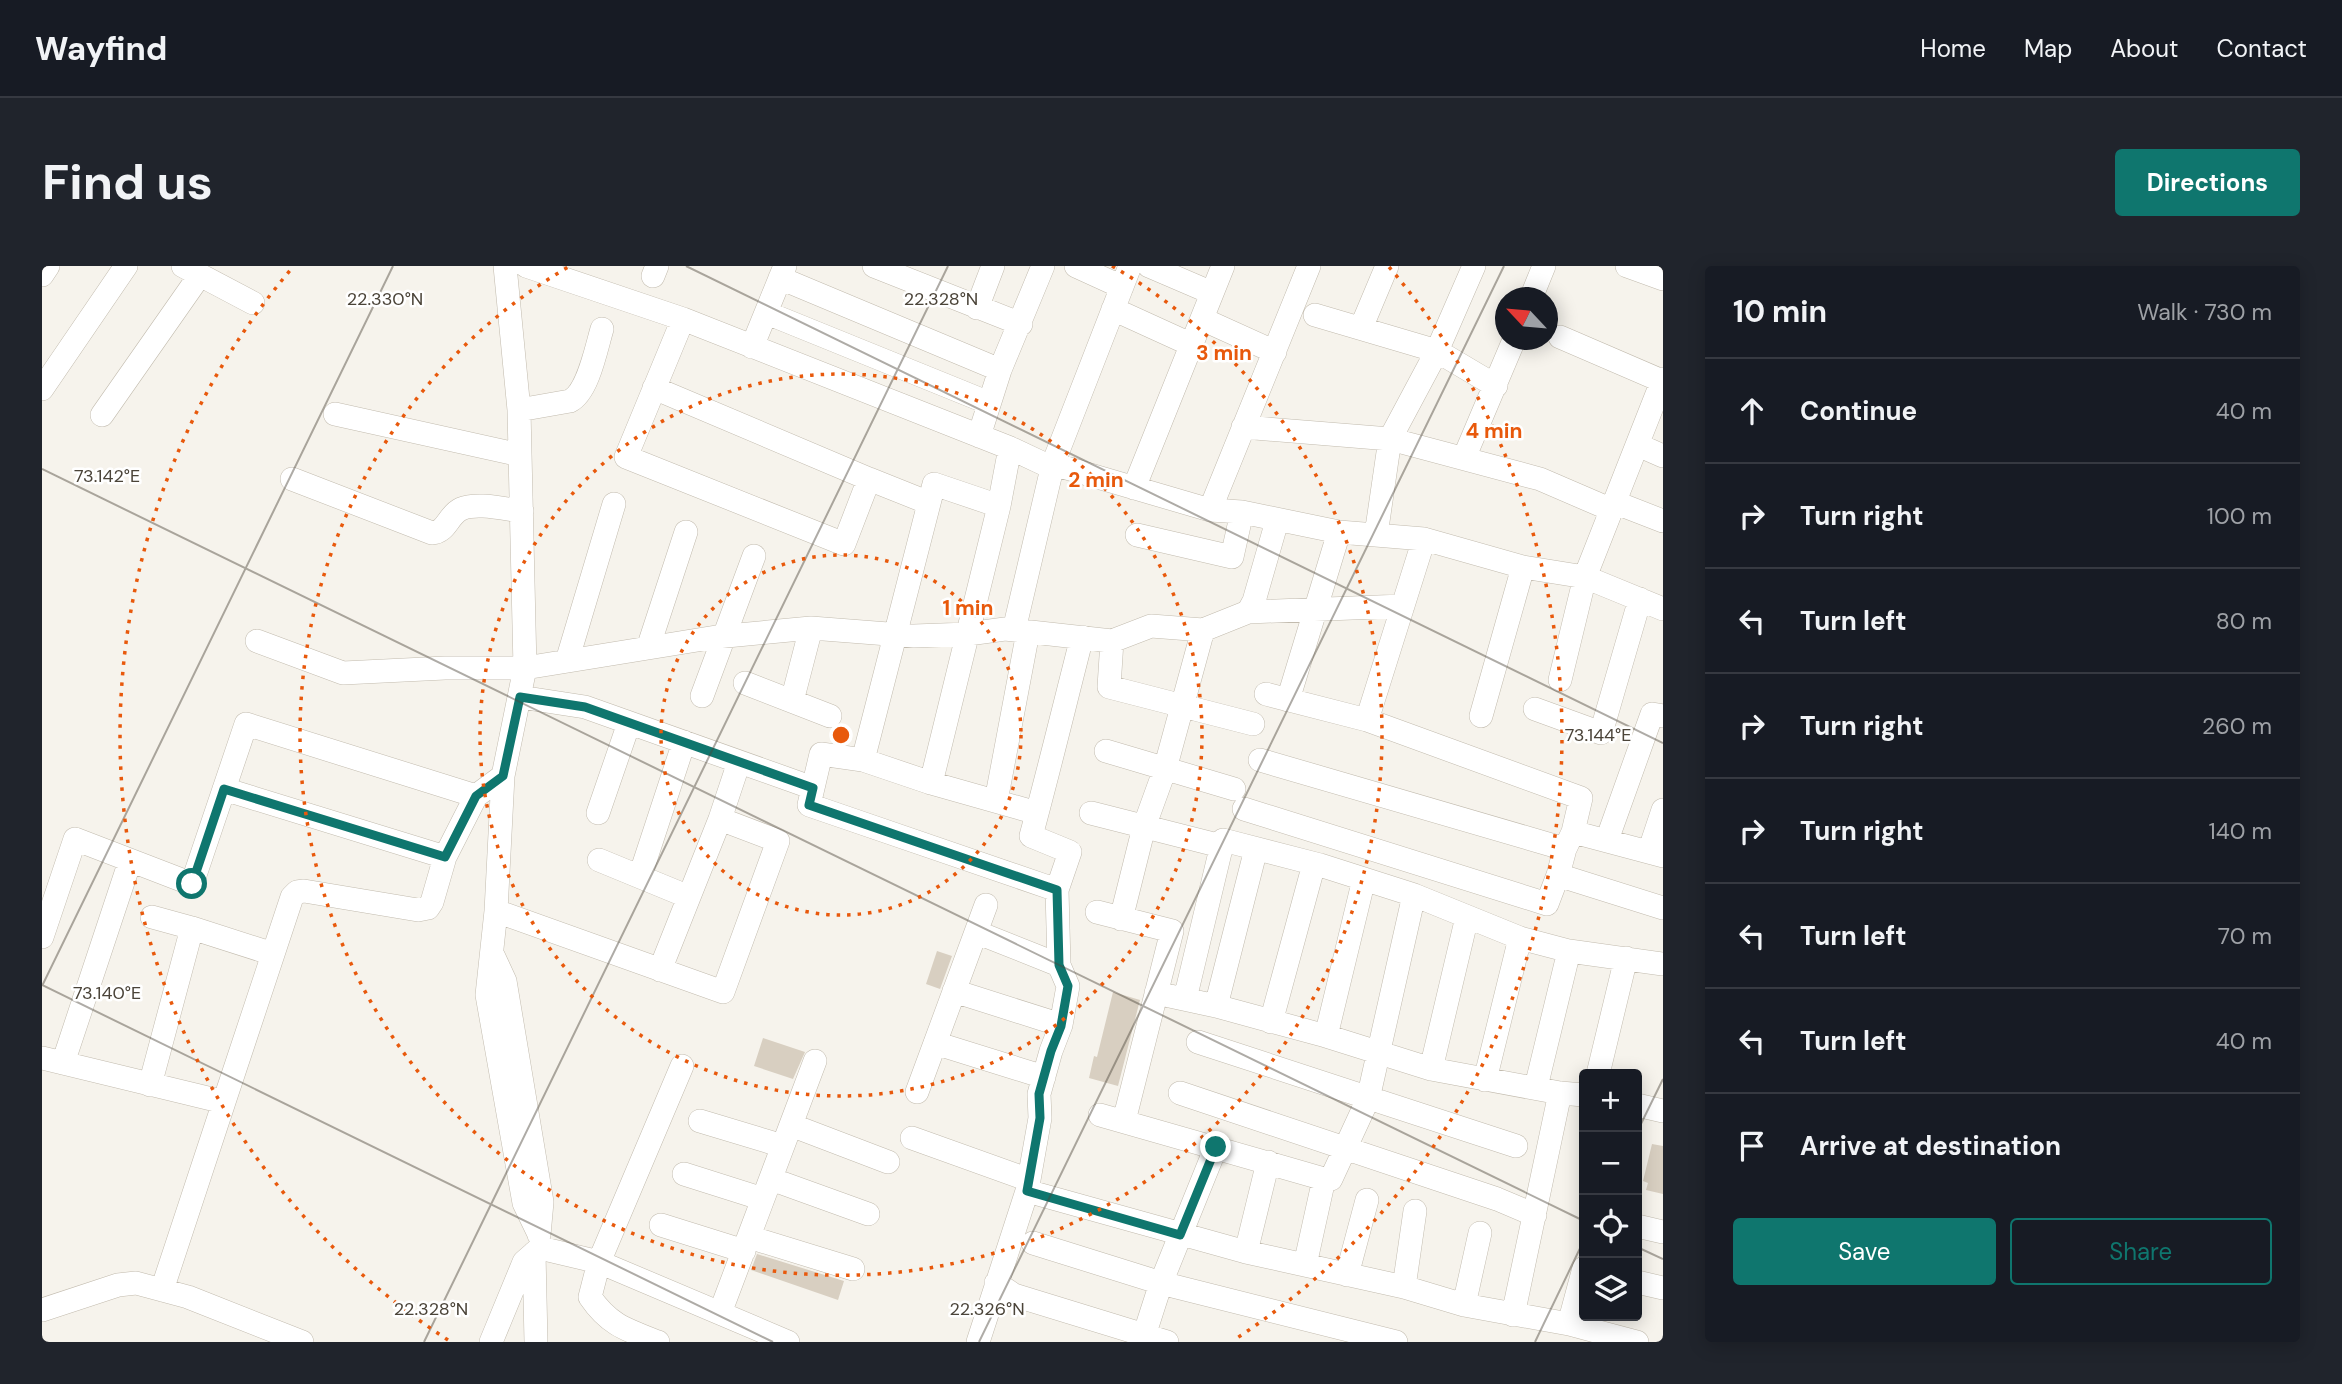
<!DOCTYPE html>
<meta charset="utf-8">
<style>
body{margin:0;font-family:"DM Sans",sans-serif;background:#20242c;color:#f1f3f6}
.controls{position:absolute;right:21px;bottom:21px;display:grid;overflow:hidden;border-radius:7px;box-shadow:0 4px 18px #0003}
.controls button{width:63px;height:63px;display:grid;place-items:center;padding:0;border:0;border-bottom:2px solid #363941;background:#171b24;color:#f1f3f6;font:35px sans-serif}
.compass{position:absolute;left:1453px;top:21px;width:63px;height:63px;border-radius:50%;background:#171b24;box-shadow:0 4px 18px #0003;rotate:296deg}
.stop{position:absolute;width:21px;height:21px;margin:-16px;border:5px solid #0f766e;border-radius:50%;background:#fff}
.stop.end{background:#0f766e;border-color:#fff;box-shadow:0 2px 7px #0008}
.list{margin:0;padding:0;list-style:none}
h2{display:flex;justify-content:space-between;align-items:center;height:91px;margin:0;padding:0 28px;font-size:30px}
h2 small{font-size:23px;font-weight:400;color:#9ea1a6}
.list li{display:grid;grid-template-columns:46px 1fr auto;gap:21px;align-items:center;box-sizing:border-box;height:105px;padding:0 28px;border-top:2px solid #363941}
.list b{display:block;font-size:26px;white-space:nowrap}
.list em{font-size:23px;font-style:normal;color:#9ea1a6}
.actions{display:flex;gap:14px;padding:21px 28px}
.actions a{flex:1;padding:16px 0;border:2px solid #0f766e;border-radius:7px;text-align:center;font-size:24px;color:#0f766e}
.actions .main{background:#0f766e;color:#fff}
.icon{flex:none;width:38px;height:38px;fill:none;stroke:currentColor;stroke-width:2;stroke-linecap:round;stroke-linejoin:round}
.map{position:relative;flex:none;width:1621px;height:1076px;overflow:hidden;border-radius:7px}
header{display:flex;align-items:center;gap:42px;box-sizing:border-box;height:98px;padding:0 35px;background:#171b24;border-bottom:2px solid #363941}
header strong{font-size:33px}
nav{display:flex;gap:38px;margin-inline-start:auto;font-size:24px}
.intro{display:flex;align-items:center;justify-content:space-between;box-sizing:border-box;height:168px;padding:0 42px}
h1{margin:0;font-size:49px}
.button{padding:18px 32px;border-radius:7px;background:#0f766e;color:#fff;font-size:24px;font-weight:700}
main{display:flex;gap:42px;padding:0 42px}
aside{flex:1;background:#171b24;border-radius:7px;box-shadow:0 4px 18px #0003}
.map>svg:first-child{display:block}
.building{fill:#d8cfc1}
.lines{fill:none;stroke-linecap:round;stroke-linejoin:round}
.minor-casing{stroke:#c2bbae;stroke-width:24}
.minor{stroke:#fff;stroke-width:23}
.route{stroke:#0f766e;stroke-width:9}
.ticks{fill:none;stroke:#4b4439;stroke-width:2;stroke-opacity:0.45}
.ring{fill:none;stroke:#e8590c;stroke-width:3.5;stroke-dasharray:3.5 7}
.ticks-label{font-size:18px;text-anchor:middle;fill:#4b4439;stroke:#fff;stroke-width:5;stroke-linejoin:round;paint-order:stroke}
.centre{fill:#e8590c;stroke:#fff;stroke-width:3.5}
.ring-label{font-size:21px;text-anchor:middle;font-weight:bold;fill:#e8590c;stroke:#fff;stroke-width:5;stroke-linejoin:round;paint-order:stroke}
</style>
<header>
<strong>Wayfind</strong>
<nav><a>Home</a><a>Map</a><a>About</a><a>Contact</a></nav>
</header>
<div class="intro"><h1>Find us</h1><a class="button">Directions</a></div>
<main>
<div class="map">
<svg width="1621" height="1076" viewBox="0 0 1621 1076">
<rect width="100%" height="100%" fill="#f6f3ec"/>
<path class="building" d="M895 685 910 690 898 723 884 718Z
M1071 726 1098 734 1076 820 1047 812 1052 790 1055 791Z
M721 772 763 786 751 813 712 800Z
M1610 878 1621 880V928L1604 924 1606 917 1601 915Z
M715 988 802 1015 796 1034 709 1004Z"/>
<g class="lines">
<g class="minor-casing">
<path id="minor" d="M141 0 211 37
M463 0 477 144 483 402 461 510 454 645 445 729 482 937 496 966
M484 0 641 53 968 182 1000 197 1011 198 1168 244 1200 246 1297 266 1382 273 1481 301 1543 311 1621 343
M832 0 979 58
M1034 0 1080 21
M1107 0 1170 27
M1585 0 1621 13
M0 9 6 0
M611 10 615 0
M738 12 958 104
M1489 32 1502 0
M935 42 951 0
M1071 43 1150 79
M725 47 947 137
M1273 49 1395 85 1454 120
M1160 53 1233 86
M1319 62 1345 0
M1518 71 1620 115
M710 81 743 0
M612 122 827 213 802 278 584 191 641 53
M0 123 84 0
M477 144 528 135C546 126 554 83 560 63
M293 148 478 189
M60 149 158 9
M1201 161 1348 173 1498 213 1570 244
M937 170 958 104 1001 0
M1596 179 1621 190
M1422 192 1472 74
M250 213 390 267C405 266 406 249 419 243 435 236 462 243 480 245
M827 213 887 237
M1092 222 1181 0
M1572 236 1621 255
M1168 244 1267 0
M1095 269 1190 291 1200 246
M1334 269 1348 173 1395 85 1432 0
M1206 346 1361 340
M972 364 1011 198 1088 0
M1161 364 1109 360 1070 375 1067 421 1211 458
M215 375 301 407 403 402H483L674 371 769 362 872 370 926 368 963 363 1070 375
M606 382 644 266
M525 395 572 238
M1518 414 1543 311 1621 113
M703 417 788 450
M660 430 712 290
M478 431 543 441 771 522
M1246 434 1297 266
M750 435 769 362
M1493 443 1559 467 1598 333
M1439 450 1481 301
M1325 454 1382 273
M1064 485 1192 523
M821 494 892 218 957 240
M1218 494 1523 583
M889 517 957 240 968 182
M182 523 403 591
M954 535 986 366
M1202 543 1505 638 1516 609 1523 583 1531 566 1539 532 1325 454 1224 428
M556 547 587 457
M995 547 889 517 821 494 779 488 767 539 1015 624 1028 586 989 570C1007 504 1023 437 1040 371
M1049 547 1179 580
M1531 566 1621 590
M1565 574 1610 448 1621 450
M1607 586 1621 544
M557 594 647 631
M1516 609 1621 642
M598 610 642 476
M454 645 681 726 736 575 678 553 697 496
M1055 646 1130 665 1082 855
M110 651 150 662
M1079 653 1102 561 1123 503 1161 364 1206 346 1212 335 1235 255
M934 666 1017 699
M0 671 33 573 150 618 204 458 434 530
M450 687 463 715 500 936 497 969
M618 704 678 553
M912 725 1019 759
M1114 727 1174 740 1284 770 1389 803 1518 827 1542 829
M1143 733 1181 574 1278 599 1372 629 1478 672 1527 685 1621 698
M1174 740 1214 583
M1229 756 1272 598
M1284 770 1322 613
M1156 776 1474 880
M893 777 1002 811
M0 792 182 836 250 631 255 626 262 625 376 644 386 642 390 636 403 591 434 530 461 510
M21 797 88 595
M1389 803 1425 651
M1556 808 1584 692
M1443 814 1478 672
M108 819 150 662 231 688
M1494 821 1527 685
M875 826 944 639
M1138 827 1455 933 1493 949
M1595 839 1621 845
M1058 849 1282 913H1289L1326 833 1372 629
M658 855 741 880
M749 859 846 896
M870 872 987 914
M642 908 721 933
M729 913 826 948
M985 925 1204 986 1362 1021 1422 1039 1527 1058 1595 1076
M619 959 702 985
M1595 960 1621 966
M707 971 811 1003
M991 977 1119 1017 1354 1076
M1204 986 1226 896
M492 987 494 1076
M1263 999 1282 913
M1305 1009 1325 934
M1595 1016 1621 1022
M954 1017 972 1029 1125 1076
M1362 1021 1373 945
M120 1024 182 836
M1422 1039 1438 967
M0 1044 76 1019 94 1017 146 1031 260 1076
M678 1047 773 795
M1471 1049 1518 827
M1527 1058 1542 1002
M449 1076 482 996 498 982 557 996 746 1076
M616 1076C585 1064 567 1059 548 1031L557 996 640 800
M936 1076 985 925 998 852 997 828 1009 785 1019 759 1026 720 1017 699 1015 624
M1100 1076 1119 1017 1174 881"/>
</g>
<use href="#minor" class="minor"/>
</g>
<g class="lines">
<path class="route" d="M150 618 182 523 403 591 434 530 461 510 478 431 543 441 771 522 767 539 1015 624 1017 699 1026 720 1019 760 1009 785 997 828 998 852 985 925 1138 969 1174 881"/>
</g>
<path class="ticks" d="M644 0 1621 477M0 203 1542 955M0 719 731 1076M0 720 351 0M1595 866 1621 813M1595 981 1621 993M382 1076 906 0M937 1076 1462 0M1493 1076 1542 974"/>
<g class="ring">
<circle cx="799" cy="469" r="180"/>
<circle cx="799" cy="469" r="361"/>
<path d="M1070 0A541 541 0 1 1 528 0"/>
<path d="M406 1074A721 721 0 0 1 251 1M1347 1A721 721 0 0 1 1192 1074"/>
</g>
<g class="ticks-label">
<text x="343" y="39">22.330°N</text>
<text x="899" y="39">22.328°N</text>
<text x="65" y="216">73.142°E</text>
<text x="1556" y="475">73.144°E</text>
<text x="65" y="733">73.140°E</text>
<text x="389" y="1049">22.328°N</text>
<text x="945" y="1049">22.326°N</text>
</g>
<circle cx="799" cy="469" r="10" class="centre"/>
<g class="ring-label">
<text x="1182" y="94">3 min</text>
<text x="1452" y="172">4 min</text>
<text x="1054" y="221">2 min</text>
<text x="926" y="349">1 min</text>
</g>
</svg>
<div class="controls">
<button>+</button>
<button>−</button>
<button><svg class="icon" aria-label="locate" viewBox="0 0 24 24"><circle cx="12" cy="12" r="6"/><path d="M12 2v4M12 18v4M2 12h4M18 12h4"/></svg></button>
<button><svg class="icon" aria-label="layers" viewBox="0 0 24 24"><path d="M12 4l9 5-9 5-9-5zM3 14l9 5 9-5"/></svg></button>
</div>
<svg class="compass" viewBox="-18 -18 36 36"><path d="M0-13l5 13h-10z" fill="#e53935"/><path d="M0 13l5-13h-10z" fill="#9ea1a6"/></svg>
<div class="stop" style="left:150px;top:618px"></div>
<div class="stop end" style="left:1174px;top:881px"></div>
</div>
<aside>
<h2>10 min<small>Walk · 730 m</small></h2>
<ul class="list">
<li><svg class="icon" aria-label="ahead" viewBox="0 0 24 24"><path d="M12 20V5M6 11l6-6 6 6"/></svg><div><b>Continue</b></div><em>40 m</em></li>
<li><svg class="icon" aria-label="right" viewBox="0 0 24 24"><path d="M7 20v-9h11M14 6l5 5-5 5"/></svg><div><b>Turn right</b></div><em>100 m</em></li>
<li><svg class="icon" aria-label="left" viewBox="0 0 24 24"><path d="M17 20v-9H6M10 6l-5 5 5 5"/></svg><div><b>Turn left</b></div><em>80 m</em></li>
<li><svg class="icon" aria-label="right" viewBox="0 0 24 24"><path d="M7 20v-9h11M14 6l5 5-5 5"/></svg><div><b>Turn right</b></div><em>260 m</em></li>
<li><svg class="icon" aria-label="right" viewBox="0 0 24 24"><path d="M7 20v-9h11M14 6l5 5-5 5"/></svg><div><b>Turn right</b></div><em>140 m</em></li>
<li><svg class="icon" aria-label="left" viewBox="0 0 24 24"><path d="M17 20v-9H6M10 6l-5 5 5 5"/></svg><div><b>Turn left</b></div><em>70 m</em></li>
<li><svg class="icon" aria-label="left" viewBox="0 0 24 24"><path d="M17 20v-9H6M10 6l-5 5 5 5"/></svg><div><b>Turn left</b></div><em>40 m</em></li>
<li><svg class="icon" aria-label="arrive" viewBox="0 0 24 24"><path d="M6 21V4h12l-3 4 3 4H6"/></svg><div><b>Arrive at destination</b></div></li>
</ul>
<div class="actions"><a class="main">Save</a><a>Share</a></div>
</aside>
</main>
